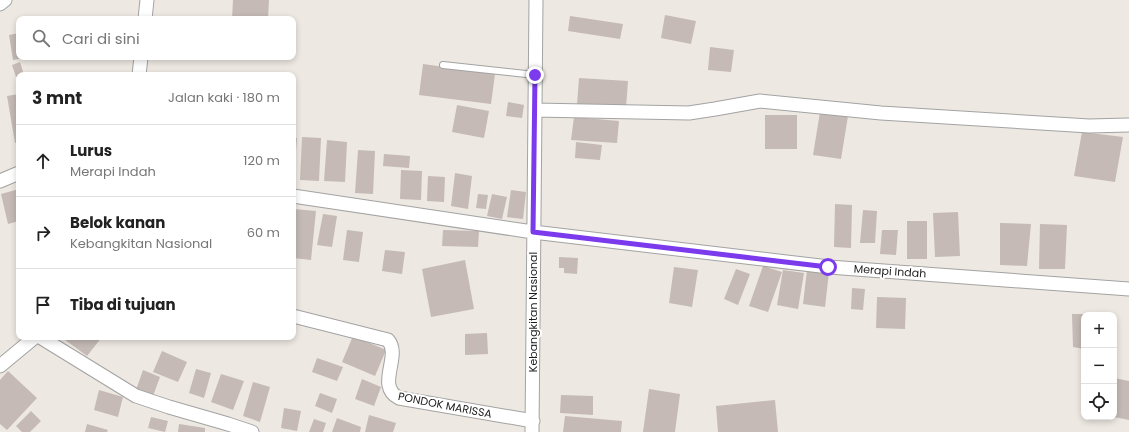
<!DOCTYPE html>
<html lang="id">
<meta charset="utf-8">
<style>
body{margin:0;font-family:Poppins,sans-serif;background:#f2f2f2;color:#222}
.controls{position:absolute;right:12px;bottom:12px;display:grid;overflow:hidden;border-radius:8px;box-shadow:0 2px 6px #0003}
.controls button{width:36px;height:36px;display:grid;place-items:center;padding:0;border:0;border-bottom:1px solid #e0e0e0;background:#fff;color:#222;font:20px sans-serif}
.stop{position:absolute;width:12px;height:12px;margin:-9px;border:3px solid #7c3aed;border-radius:50%;background:#fff}
.stop.end{background:#7c3aed;border-color:#fff;box-shadow:0 1px 4px #0008}
.list{margin:0;padding:0;list-style:none}
h2{display:flex;justify-content:space-between;align-items:center;height:52px;margin:0;padding:0 16px;font-size:17px}
h2 small{font-size:13px;font-weight:400;color:#767676}
.list li{display:grid;grid-template-columns:26px 1fr auto;gap:12px;align-items:center;box-sizing:border-box;height:72px;padding:0 16px;border-top:1px solid #e0e0e0}
.list b{display:block;font-size:15px;white-space:nowrap}
.list p{margin:0;font-size:13px;white-space:nowrap;color:#767676}
.list em{font-size:13px;font-style:normal;color:#767676}
.icon{flex:none;width:22px;height:22px;fill:none;stroke:currentColor;stroke-width:2;stroke-linecap:round;stroke-linejoin:round}
.map{position:relative;flex:none;width:1129px;height:432px;overflow:hidden}
.search{position:absolute;background:#fff;box-shadow:0 2px 6px #0003;left:16px;top:16px;width:280px;height:44px;display:flex;align-items:center;gap:10px;box-sizing:border-box;padding:0 14px;border-radius:8px;color:#767676;font-size:15px}
.panel{position:absolute;background:#fff;box-shadow:0 2px 6px #0003;left:16px;top:72px;width:280px;height:268px;border-radius:8px}
.map>svg:first-child{display:block}
.building{fill:#c5bab5}
.lines{fill:none;stroke-linecap:round;stroke-linejoin:round}
.lane-casing{stroke:#a3a3a3;stroke-width:8}
.street-casing{stroke:#a3a3a3;stroke-width:15}
.lane{stroke:#fff;stroke-width:6}
.street{stroke:#fff;stroke-width:13}
.route{stroke:#7c3aed;stroke-width:5}
.labels{text-anchor:middle;dominant-baseline:central;stroke-width:4;stroke-linejoin:round;paint-order:stroke}
.street-label{font-size:11px;fill:#1c1c1c;stroke:#fff}
</style>
<div class="map">
<svg width="1129" height="432" viewBox="0 0 1129 432">
<rect width="100%" height="100%" fill="#ede8e1"/>
<path class="building" d="M233 0H269L268 19H232Z
M665 15 696 21 691 44 661 38Z
M570 16 623 24 620 39 568 31Z
M19 33V57L23 58 13 60 9 35Z
M710 47 734 50 731 72 708 70Z
M20 62 24 75H19L16 77 12 65Z
M423 64 495 74 491 104 419 95Z
M579 78 628 81 626 108 577 105Z
M19 94V142L15 143 7 96Z
M508 102 524 105 522 118 506 116Z
M457 105 489 111 484 138 452 132Z
M820 112 848 116 841 159 813 155Z
M765 115H797V149H765Z
M574 117 619 121 617 143 571 140Z
M1082 132 1123 137 1115 182 1074 176Z
M302 137 321 138 319 181 300 180Z
M293 138H297L294 175H293Z
M327 140 347 142 345 182 324 181Z
M576 142 602 145 600 160 575 158Z
M358 150 375 151 373 194 355 193Z
M384 154 410 156 409 168 383 166Z
M401 170 422 171 421 200 400 199Z
M455 173 472 176 468 209 451 206Z
M428 176 445 177 444 202 427 201Z
M19 189V221L8 224 1 194Z
M511 190 526 192 523 219 507 217Z
M478 194 488 195 486 209 476 208Z
M492 194 507 197 502 219 487 216Z
M835 204 852 205 851 248 834 247Z
M294 209 316 211 311 260 293 258Z
M863 210 877 211 875 243H860Z
M958 212 960 256 935 257 933 213Z
M323 214 337 216 332 247 317 245Z
M907 221H927V259H907Z
M1000 223 1031 224 1027 266 1000 265Z
M1040 224 1067 225 1065 269H1039Z
M347 230 363 232 359 262 343 260Z
M443 230 479 231 478 247 442 246Z
M882 230H898L896 255 880 254Z
M385 250 405 252 402 274 382 271Z
M559 257 578 258 577 274 564 273V268H559Z
M465 260 474 309 431 317 422 269Z
M763 266 782 272 768 312 749 306Z
M674 267 698 270 692 307 669 303Z
M736 269 750 274 738 305 724 299Z
M783 270 804 273 798 309 777 305Z
M807 270 829 272 825 307 803 304Z
M852 288 865 289 863 310 851 309Z
M877 297 906 298 905 329 876 328Z
M1072 314H1084V349L1073 347Z
M487 333 488 354 465 355V334Z
M353 336 386 350 375 376 342 362Z
M61 337H102L87 356Z
M162 351 187 362 178 382 153 372Z
M317 358 343 367 337 381 312 372Z
M196 369 211 373 204 398 189 393Z
M143 370 160 377 153 396 136 390Z
M8 371 37 398 7 430 0 424V380Z
M221 374 244 381 233 410 211 402Z
M1114 378 1129 381V420L1114 417Z
M362 379 381 387 374 406 355 399Z
M253 382 270 387 260 422 243 416Z
M649 389 680 394 675 432H643Z
M99 390 123 397 118 417 94 410Z
M320 393 337 399 332 413 315 406Z
M561 395 593 396V415L560 413Z
M775 400 778 432H718L716 406Z
M284 408 301 411 297 431 281 428Z
M31 411 41 421 30 432H22L16 426Z
M369 415 396 423 393 432H365Z
M565 416 622 421 621 432H563Z
M151 417 168 421 165 432 148 428Z
M337 418 361 427 360 432H332Z
M314 419 326 423 323 432H309Z
M87 424 108 430 107 432H85Z
M179 424 205 428V432H178Z"/>
<g class="lines">
<g class="lane-casing">
<path id="lane" d="M443 65 535 75"/>
</g>
<g class="street-casing">
<path id="street" d="M0 4 5 0
M145 19 147 0
M139 75 141 57
M535 110 689 113 715 109 760 101 881 113 1089 126 1129 125
M0 181 19 173
M293 196 533 232 829 267 1129 289
M293 316 388 340C402 356 375 386 399 398L533 421
M40 337 136 396 169 407 228 424 252 432
M0 366 35 337
M532 432 536 0"/>
</g>
<use href="#lane" class="lane"/>
<use href="#street" class="street"/>
</g>
<g class="lines">
<path class="route" d="M535 75 533 232 828 267"/>
</g>
<g class="labels">
<g class="street-label">
<text transform="translate(890 271) rotate(4)">Merapi Indah</text>
<text transform="translate(533 312) rotate(-90)">Kebangkitan Nasional</text>
<text transform="translate(445 405) rotate(11)">PONDOK MARISSA</text>
</g>
</g>
</svg>
<div class="controls">
<button>+</button>
<button>−</button>
<button><svg class="icon" aria-label="locate" viewBox="0 0 24 24"><circle cx="12" cy="12" r="6"/><path d="M12 2v4M12 18v4M2 12h4M18 12h4"/></svg></button>
</div>
<div class="stop" style="left:828px;top:267px"></div>
<div class="stop end" style="left:535px;top:75px"></div>
<div class="search"><svg class="icon" aria-label="search" viewBox="0 0 24 24"><circle cx="10" cy="10" r="6"/><path d="M15 15l6 6"/></svg>Cari di sini</div>
<section class="panel">
<h2>3 mnt<small>Jalan kaki · 180 m</small></h2>
<ul class="list">
<li><svg class="icon" aria-label="ahead" viewBox="0 0 24 24"><path d="M12 20V5M6 11l6-6 6 6"/></svg><div><b>Lurus</b><p>Merapi Indah</p></div><em>120 m</em></li>
<li><svg class="icon" aria-label="right" viewBox="0 0 24 24"><path d="M7 20v-9h11M14 6l5 5-5 5"/></svg><div><b>Belok kanan</b><p>Kebangkitan Nasional</p></div><em>60 m</em></li>
<li><svg class="icon" aria-label="arrive" viewBox="0 0 24 24"><path d="M6 21V4h12l-3 4 3 4H6"/></svg><div><b>Tiba di tujuan</b></div></li>
</ul>
</section>
</div>
